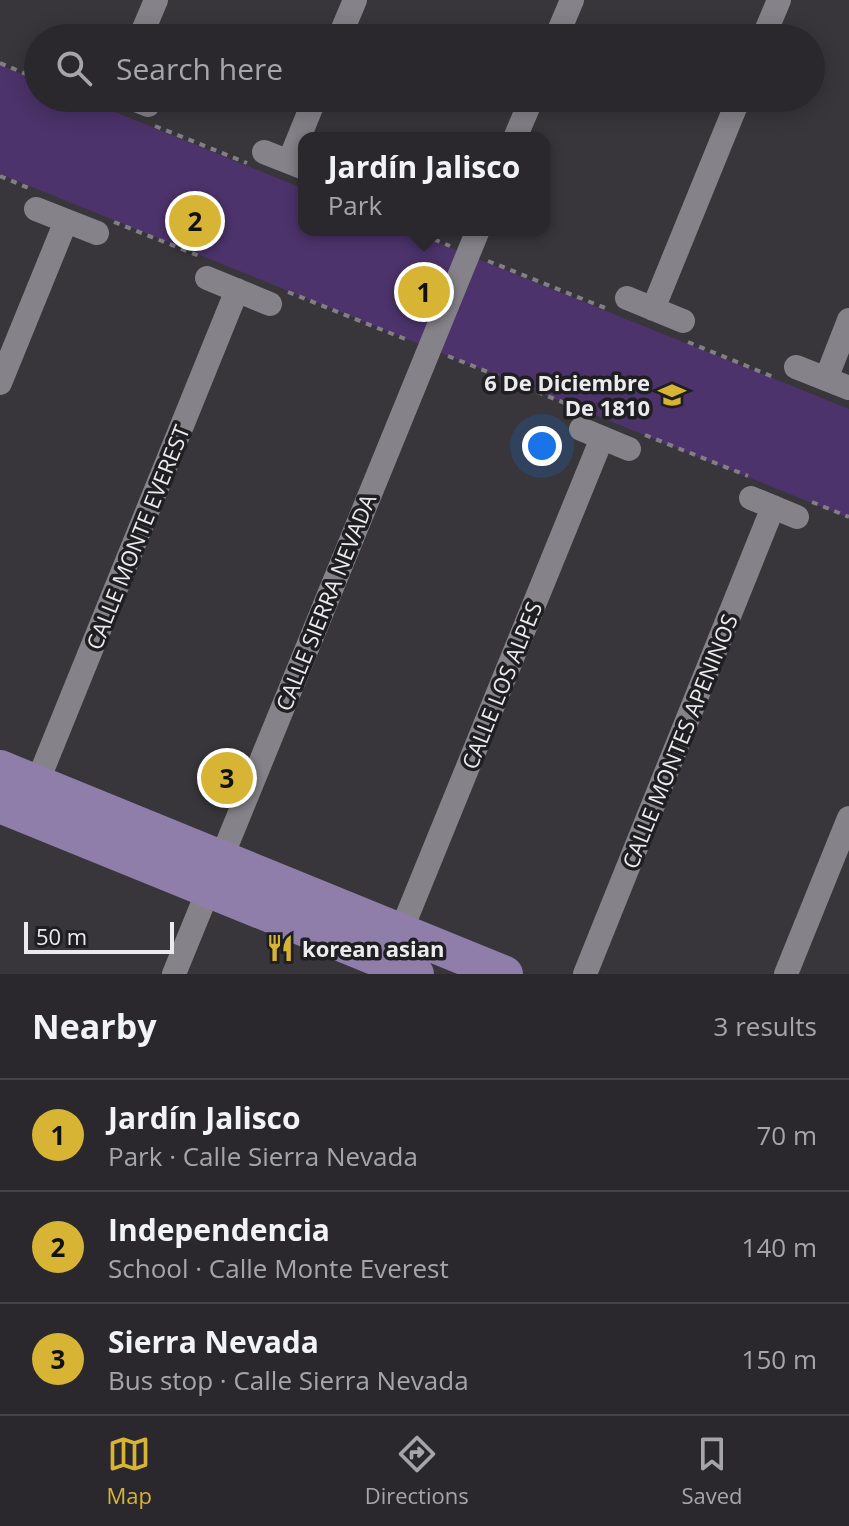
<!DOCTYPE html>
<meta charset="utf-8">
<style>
body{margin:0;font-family:"Open Sans",sans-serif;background:#363438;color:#f1f3f6}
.scale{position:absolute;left:24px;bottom:20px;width:150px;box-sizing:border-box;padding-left:8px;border:4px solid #ebeaed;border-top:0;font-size:22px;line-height:28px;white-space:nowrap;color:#ebeaed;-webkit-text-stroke:6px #1f1e21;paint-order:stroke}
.you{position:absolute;left:542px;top:446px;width:28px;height:28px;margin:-20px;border:6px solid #fff;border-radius:50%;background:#1a73e8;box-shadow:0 0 0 12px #1a73e833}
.badge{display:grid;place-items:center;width:52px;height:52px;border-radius:50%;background:#d8b434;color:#111;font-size:26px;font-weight:700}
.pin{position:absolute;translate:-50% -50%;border:4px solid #fff;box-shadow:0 2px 8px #0006}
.popup{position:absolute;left:298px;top:132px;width:252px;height:104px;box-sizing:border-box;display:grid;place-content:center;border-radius:16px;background:#2a282c;filter:drop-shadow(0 2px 6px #0005);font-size:26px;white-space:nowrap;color:#a5a6a9}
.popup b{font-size:30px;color:#f1f3f6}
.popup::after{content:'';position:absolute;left:50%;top:100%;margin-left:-16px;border:16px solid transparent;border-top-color:#2a282c}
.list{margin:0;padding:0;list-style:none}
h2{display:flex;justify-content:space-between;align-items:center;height:104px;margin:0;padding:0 32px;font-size:34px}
h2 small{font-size:26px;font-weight:400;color:#a5a6a9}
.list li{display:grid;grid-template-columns:52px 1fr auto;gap:24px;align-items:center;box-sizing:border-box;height:112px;padding:0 32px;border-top:2px solid #464448}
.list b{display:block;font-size:30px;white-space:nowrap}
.list p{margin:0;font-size:26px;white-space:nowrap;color:#a5a6a9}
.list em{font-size:26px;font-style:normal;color:#a5a6a9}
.icon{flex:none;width:44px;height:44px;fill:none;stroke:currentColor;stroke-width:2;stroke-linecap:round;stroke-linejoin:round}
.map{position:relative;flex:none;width:849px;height:974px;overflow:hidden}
.search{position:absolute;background:#2a282c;box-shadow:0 4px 20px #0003;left:24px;right:24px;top:24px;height:88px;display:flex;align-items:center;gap:20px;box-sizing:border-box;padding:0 28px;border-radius:44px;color:#a5a6a9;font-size:30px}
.sheet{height:440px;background:#2a282c}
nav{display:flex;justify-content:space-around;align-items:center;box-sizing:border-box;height:112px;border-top:2px solid #464448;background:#2a282c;font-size:22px;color:#a5a6a9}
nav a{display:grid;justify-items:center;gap:4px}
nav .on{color:#d8b434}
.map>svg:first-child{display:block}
.green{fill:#4c336b}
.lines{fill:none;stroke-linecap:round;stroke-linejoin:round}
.path{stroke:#817f84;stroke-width:4;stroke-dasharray:6 6;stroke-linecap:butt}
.street{stroke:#858389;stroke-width:24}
.primary{stroke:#8f7ea9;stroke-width:36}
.labels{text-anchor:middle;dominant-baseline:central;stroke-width:7;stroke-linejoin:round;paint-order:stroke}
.poi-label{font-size:22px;font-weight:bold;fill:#ebeaed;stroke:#1f1e21;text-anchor:end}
.street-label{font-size:22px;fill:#ebeaed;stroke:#1f1e21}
</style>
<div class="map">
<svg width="849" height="974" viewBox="0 0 849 974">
<rect width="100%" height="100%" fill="#38363b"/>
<path class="green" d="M0 65 38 81V98H81L304 189V230H406L849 409V518L0 174Z"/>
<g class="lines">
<path class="path" d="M0 63 38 79
M86 98 113 109
M155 126 247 163
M0 176 31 189
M114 222 202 257
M412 230 450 246
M488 261 610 310
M288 292 410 341
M688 342 776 378
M448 356 577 408
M645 435 748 476
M812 502 849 517"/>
<path class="street" d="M140 38 156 0
M339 38 355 0
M556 38 572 0
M763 38 779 0
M131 98 148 105
M515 138 532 98
M264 152 302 167
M289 162 315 98
M36 209 97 233
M207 278 270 304
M627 298 683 321
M653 309 739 98
M796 367 849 388
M826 379 849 320
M0 383 66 221
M581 429 629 449
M751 498 797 517
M37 783 237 290
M401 931 602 438
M174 974 478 230
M585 974 773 507
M786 974 849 818"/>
<path class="primary" d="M0 768 505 974
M0 805 416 974"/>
</g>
<defs>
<g id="school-bare" transform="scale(2.16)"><path d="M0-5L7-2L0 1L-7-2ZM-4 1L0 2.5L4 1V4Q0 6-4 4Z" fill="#d8b434" stroke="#1f1e21" stroke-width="2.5" paint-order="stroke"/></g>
<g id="restaurant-bare" transform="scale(2.16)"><path d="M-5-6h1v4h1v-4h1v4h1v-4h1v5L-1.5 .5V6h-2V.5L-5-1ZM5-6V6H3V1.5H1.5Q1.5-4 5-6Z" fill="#d8b434" stroke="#1f1e21" stroke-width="2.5" paint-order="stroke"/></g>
</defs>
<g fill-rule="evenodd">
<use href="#school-bare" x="672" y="395"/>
<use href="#restaurant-bare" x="280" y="948"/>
</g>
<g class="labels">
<g class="poi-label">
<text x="650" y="382">6 De Diciembre<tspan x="650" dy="25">De 1810</tspan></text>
<text x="302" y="948" text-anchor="start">korean asian</text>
</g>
<g class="street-label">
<text transform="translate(137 537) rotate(-68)">CALLE MONTE EVEREST</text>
<text transform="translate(325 602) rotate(-68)">CALLE SIERRA NEVADA</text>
<text transform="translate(501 685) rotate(-68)">CALLE LOS ALPES</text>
<text transform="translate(679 741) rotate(-68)">CALLE MONTES APENINOS</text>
</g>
</g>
</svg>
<div class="scale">50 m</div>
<div class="you"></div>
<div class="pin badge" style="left:424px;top:292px">1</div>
<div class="popup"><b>Jardín Jalisco</b>Park</div>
<div class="pin badge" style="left:195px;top:221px">2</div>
<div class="pin badge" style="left:227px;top:778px">3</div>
<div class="search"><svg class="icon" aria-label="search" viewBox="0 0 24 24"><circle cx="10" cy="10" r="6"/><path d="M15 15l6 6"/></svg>Search here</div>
</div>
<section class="sheet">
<h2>Nearby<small>3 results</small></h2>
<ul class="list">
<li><span class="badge">1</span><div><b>Jardín Jalisco</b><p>Park · Calle Sierra Nevada</p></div><em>70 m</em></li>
<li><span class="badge">2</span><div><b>Independencia</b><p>School · Calle Monte Everest</p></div><em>140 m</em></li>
<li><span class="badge">3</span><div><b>Sierra Nevada</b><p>Bus stop · Calle Sierra Nevada</p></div><em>150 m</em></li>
</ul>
</section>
<nav>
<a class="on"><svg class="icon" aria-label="map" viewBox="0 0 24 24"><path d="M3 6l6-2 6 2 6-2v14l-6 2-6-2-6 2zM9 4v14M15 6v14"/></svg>Map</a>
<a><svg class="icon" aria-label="directions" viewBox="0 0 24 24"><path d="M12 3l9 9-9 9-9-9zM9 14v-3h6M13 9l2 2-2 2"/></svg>Directions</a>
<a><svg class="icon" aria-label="saved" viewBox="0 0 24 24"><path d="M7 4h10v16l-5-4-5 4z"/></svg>Saved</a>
</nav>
